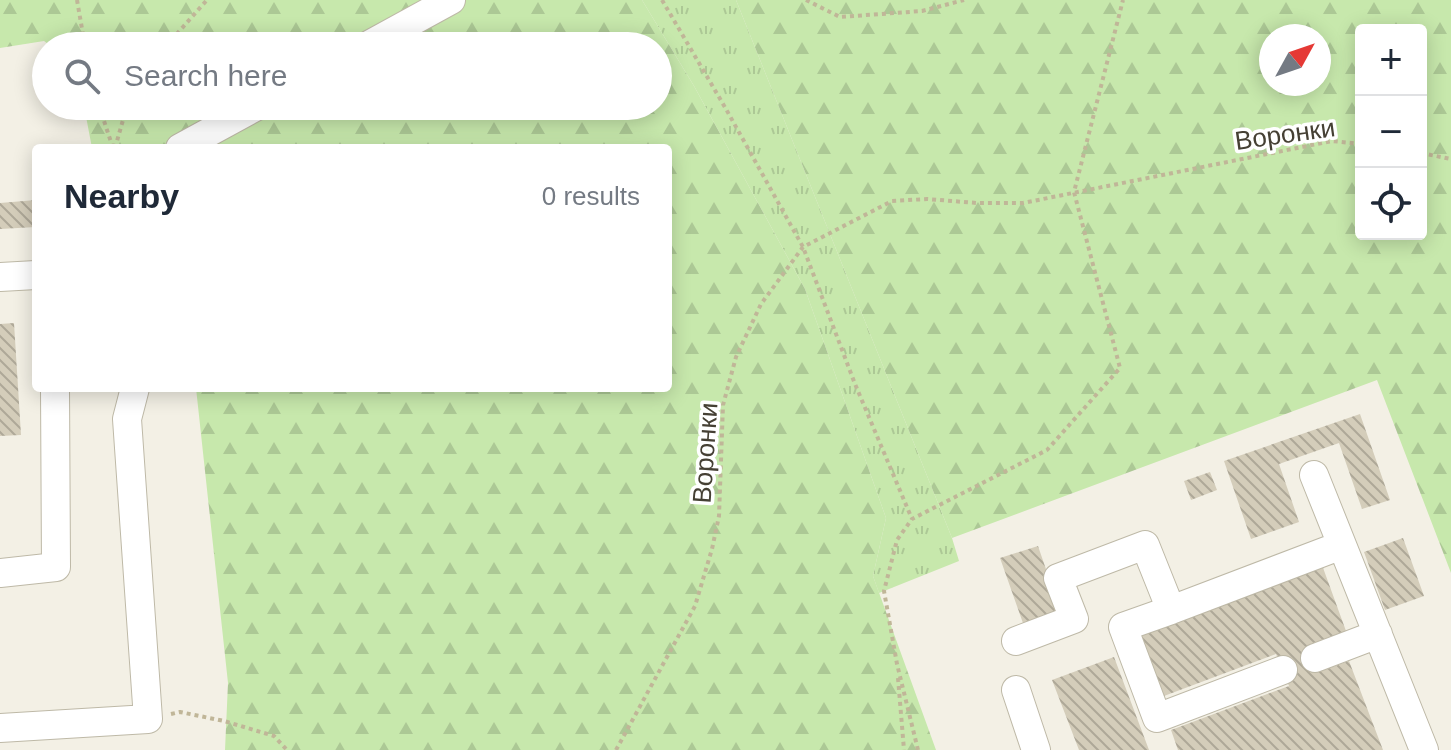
<!DOCTYPE html>
<meta charset="utf-8">
<style>
body{margin:0;font-family:Arial,sans-serif;background:#f6f6f7;color:#1f2937}
.controls{position:absolute;right:24px;top:24px;display:grid;overflow:hidden;border-radius:8px;box-shadow:0 4px 20px #0003}
.controls button{width:72px;height:72px;display:grid;place-items:center;padding:0;border:0;border-bottom:2px solid #e0e1e3;background:#fff;color:#1f2937;font:40px sans-serif}
.compass{position:absolute;left:1259px;top:24px;width:72px;height:72px;border-radius:50%;background:#fff;box-shadow:0 4px 20px #0003;rotate:50deg}
.list{margin:0;padding:0;list-style:none}
h2{display:flex;justify-content:space-between;align-items:center;height:104px;margin:0;padding:0 32px;font-size:34px}
h2 small{font-size:26px;font-weight:400;color:#747a83}
.icon{flex:none;width:44px;height:44px;fill:none;stroke:currentColor;stroke-width:2;stroke-linecap:round;stroke-linejoin:round}
.map{position:relative;flex:none;width:1451px;height:750px;overflow:hidden}
.search{position:absolute;background:#fff;box-shadow:0 4px 20px #0003;left:32px;top:32px;width:640px;height:88px;display:flex;align-items:center;gap:20px;box-sizing:border-box;padding:0 28px;border-radius:44px;color:#747a83;font-size:30px}
.panel{position:absolute;background:#fff;box-shadow:0 4px 20px #0003;left:32px;top:144px;width:640px;height:248px;border-radius:8px}
.map>svg:first-child{display:block}
.grass{fill:url(#grass-tufts)}
.forest{fill:url(#forest-firs);fill-rule:evenodd}
.building{fill:url(#building-back-hatch)}
.lines{fill:none;stroke-linecap:round;stroke-linejoin:round}
.minor-casing{stroke:#beb9a7;stroke-width:30}
.path{stroke:#c0b698;stroke-width:4;stroke-dasharray:4 4;stroke-linecap:butt}
.minor{stroke:#fff;stroke-width:28}
.labels{text-anchor:middle;dominant-baseline:central;stroke-width:7;stroke-linejoin:round;paint-order:stroke}
.street-label{font-size:26px;fill:#454034;stroke:#fff}
</style>
<div class="map">
<svg width="1451" height="750" viewBox="0 0 1451 750">
<defs>
<pattern id="grass-tufts" width="24" height="20" patternUnits="userSpaceOnUse" patternTransform="scale(2)"><rect width="24" height="20" fill="#c7e8ac"/><path d="M3 7l-1-3M5 7V3M7 7l1-3M15 17l-1-3M17 17v-4M19 17l1-3" fill="none" stroke="#acc895"/></pattern>
<pattern id="forest-firs" width="22" height="20" patternUnits="userSpaceOnUse" patternTransform="scale(2)"><rect width="22" height="20" fill="#c7e8ac"/><path d="M5 1l3.5 6h-7zM16 11l3.5 6h-7z" fill="#acc895"/></pattern>
<pattern id="building-back-hatch" width="6" height="6" patternUnits="userSpaceOnUse" patternTransform="scale(2)"><rect width="6" height="6" fill="#d4cdba"/><path d="M-1 5l2 2M0 0l6 6M5-1l2 2" fill="none" stroke="#aea898"/></pattern>
</defs>
<rect width="100%" height="100%" fill="#f3f0e5"/>
<path class="grass" d="M642 0H736L952 538 959 561 879 593 873 576 886 518 805 289 694 86Z"/>
<path class="forest" d="M0 0H642L694 86 805 289 886 518 873 576 936 750H225L228 683 196 388H668V148H92L84 106H658V46H51L44 41 0 48Z
M736 0H1451V573L1377 380 952 538ZM1361 30H1421V234H1361ZM1271 36H1319V84H1271Z"/>
<path class="building" d="M36 200V227L0 229V203Z
M14 323 21 435 0 436V324Z
M1360 414 1390 500 1362 509 1339 443 1279 464 1299 522 1251 539 1224 461Z
M1210 472 1217 490 1191 500 1184 481Z
M1403 538 1424 596 1385 610 1364 552Z
M1038 546 1061 613 1024 626 1000 558Z
M1322 565 1346 631 1311 644 1315 658 1321 671 1349 661 1383 750H1178L1171 730 1289 686 1276 654 1164 696 1140 633Z
M1114 657 1149 750H1079L1052 680Z"/>
<g class="lines">
<g class="minor-casing">
<path id="minor" d="M367 46 451 0
M180 148 257 106
M0 277 36 275
M1314 475 1424 750
M0 573 56 567 55 388
M1171 610 1123 627 1157 718 1283 670
M1016 641 1074 619 1058 578 1145 545 1171 610 1342 545
M1315 658 1378 634
M1016 690 1036 750
M0 728 148 719 127 419 135 388"/>
</g>
<path class="path" d="M77 0 85 46
M662 0 726 109 803 247 855 384 912 519
M806 0 840 17 922 11 964 0
M166 46 207 0
M99 106 113 148
M115 148 123 120 130 106
M1421 153 1451 159
M898 678 904 750
M171 714 180 712 224 721 274 736 287 750
M616 750 695 606 712 549 719 516 723 405 736 357 761 304 803 247 892 201 927 199 977 203H1023L1332 141 1361 144
M918 750 897 664 884 591 897 540 912 519 1047 450 1120 368 1074 192 1123 0"/>
<use href="#minor" class="minor"/>
</g>
<g class="labels">
<g class="street-label">
<text transform="translate(1285 134) rotate(-8)">Воронки</text>
<text transform="translate(705 453) rotate(-86)">Воронки</text>
</g>
</g>
</svg>
<div class="controls">
<button>+</button>
<button>−</button>
<button><svg class="icon" aria-label="locate" viewBox="0 0 24 24"><circle cx="12" cy="12" r="6"/><path d="M12 2v4M12 18v4M2 12h4M18 12h4"/></svg></button>
</div>
<svg class="compass" viewBox="-18 -18 36 36"><path d="M0-13l5 13h-10z" fill="#e53935"/><path d="M0 13l5-13h-10z" fill="#747a83"/></svg>
<div class="search"><svg class="icon" aria-label="search" viewBox="0 0 24 24"><circle cx="10" cy="10" r="6"/><path d="M15 15l6 6"/></svg>Search here</div>
<section class="panel">
<h2>Nearby<small>0 results</small></h2>
<ul class="list">
</ul>
</section>
</div>
